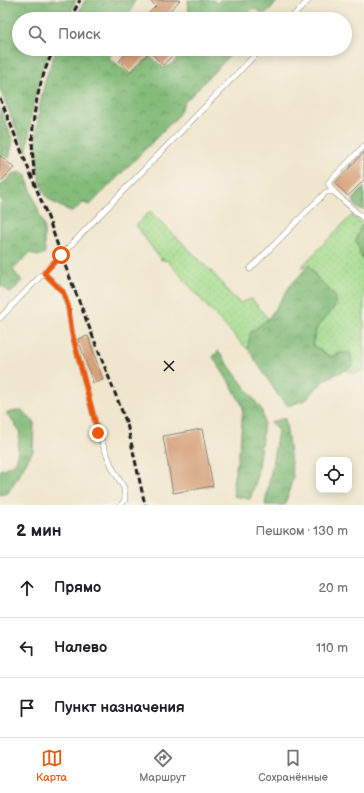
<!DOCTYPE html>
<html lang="ru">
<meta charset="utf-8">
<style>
body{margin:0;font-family:"Balsamiq Sans",sans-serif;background:#f2f2f2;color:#202124}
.controls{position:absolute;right:12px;bottom:12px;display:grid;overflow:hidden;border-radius:8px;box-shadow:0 2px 10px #0003}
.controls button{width:36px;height:36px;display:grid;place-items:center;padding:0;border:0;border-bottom:1px solid #e0e0e0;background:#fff;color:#202124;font:20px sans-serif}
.stop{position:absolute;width:12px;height:12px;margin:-9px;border:3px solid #ea580c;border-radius:50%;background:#fff}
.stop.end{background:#ea580c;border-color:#fff;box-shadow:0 1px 4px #0008}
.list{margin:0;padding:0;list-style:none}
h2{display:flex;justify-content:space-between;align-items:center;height:52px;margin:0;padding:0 16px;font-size:17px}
h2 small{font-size:13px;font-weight:400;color:#757577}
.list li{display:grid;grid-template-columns:26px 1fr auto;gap:12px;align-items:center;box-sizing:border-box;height:60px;padding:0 16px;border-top:1px solid #e0e0e0}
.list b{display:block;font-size:15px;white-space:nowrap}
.list em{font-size:13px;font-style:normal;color:#757577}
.icon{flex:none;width:22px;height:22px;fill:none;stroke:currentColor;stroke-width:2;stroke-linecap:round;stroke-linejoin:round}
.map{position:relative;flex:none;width:364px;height:505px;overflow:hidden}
.search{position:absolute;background:#fff;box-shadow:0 2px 10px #0003;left:12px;right:12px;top:12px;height:44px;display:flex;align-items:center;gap:10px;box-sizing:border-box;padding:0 14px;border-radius:22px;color:#757577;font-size:15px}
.sheet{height:232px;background:#fff}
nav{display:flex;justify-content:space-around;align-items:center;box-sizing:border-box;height:56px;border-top:1px solid #e0e0e0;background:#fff;font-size:11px;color:#757577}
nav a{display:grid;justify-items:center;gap:2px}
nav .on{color:#ea580c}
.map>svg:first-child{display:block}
.grass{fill:url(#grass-dots);stroke:#607c56}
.forest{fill:url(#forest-crowns);stroke:#506c4b}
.building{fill:#d6a17a}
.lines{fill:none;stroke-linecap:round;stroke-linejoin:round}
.lane-casing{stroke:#868174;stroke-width:6}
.lane{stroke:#fff;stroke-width:5}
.rail{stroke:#1c1c1c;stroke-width:3;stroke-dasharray:6 3;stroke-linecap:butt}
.route{stroke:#ea580c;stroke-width:5}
.ticks{fill:none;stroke:#1c1c1c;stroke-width:1.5}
</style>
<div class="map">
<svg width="364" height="505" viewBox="0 0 364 505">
<defs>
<pattern id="grass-dots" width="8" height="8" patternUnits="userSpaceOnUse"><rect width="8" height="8" fill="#a5dd8f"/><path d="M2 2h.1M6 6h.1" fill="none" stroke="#8dbd7b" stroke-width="1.8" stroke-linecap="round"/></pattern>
<pattern id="forest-crowns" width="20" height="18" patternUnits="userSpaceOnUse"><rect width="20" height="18" fill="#84bc7a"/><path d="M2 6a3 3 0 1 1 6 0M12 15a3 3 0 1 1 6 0" fill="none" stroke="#6b9863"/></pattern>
</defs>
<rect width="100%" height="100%" fill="#f7f3e8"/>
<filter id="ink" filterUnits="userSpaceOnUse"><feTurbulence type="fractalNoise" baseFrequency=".025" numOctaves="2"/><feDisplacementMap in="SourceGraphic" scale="8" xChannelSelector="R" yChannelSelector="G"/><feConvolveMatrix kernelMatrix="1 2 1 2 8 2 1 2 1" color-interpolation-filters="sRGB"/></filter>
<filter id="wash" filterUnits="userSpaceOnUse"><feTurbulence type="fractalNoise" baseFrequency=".012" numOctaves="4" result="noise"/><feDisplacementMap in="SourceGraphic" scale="16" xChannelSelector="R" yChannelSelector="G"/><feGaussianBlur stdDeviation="0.9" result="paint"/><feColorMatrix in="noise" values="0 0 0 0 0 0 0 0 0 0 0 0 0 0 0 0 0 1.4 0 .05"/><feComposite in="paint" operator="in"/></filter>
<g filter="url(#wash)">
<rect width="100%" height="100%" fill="#f0e6cd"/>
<path class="grass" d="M150 211 215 275 230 294 240 303 252 299 268 319 250 333 248 349 239 341 204 303 168 261 160 259 136 225Z
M352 215 362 224 356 240 362 258 364 259V370L355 373 345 370 352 366 340 353 331 357 312 345 317 327 329 314 334 294 318 279 309 265 301 267Z"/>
<path class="forest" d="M0 0H76L70 14 31 19H19V49H51C34 81 31 117 27 152L15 126 0 89Z
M85 0H136L134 1 131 12 124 19H79L76 18Z
M188 0H213L217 3 220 0H279L265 14 253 8 242 19H189V11Z
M57 49H112L109 60 116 63 130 75 149 56 164 68 175 62 180 49H236L184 103 177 117 90 205 83 203 72 212C66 209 49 202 46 196 27 161 39 84 57 49Z
M0 108 13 141 9 158 4 155 0 158Z
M21 172 26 176 44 227V240L45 253 38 256 30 253 13 270 22 281 11 293 2 286 0 288V204L3 202 0 199V186L12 174Z
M364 187V210L357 208 353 200Z
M362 224 364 226V259L362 258 356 240Z
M309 265 318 279 334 294 337 303 329 314 317 327 312 345 331 357 340 353H351L352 366 345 370 324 380 307 399 288 406 280 398 248 349 250 333 268 319 290 286Z
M218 351 262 410 264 423 256 481 250 499 234 496 233 482 240 446 243 407 231 385 213 357Z
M22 410 34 422 33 451 8 493 0 495V470L16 463 20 431 6 413Z
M285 418 289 447 293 477 285 505H265L278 431 271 422Z"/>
<g id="blocks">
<path class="building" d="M149 0H180L162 19H143L156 6Z
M131 49H167L173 55 163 65 150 52 130 72 119 61Z
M364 152V180L348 196 335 183Z
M0 155 14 168 0 182Z
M88 336 103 380 93 383 78 339Z
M202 429 213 486 173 493 163 436Z"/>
</g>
</g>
<g filter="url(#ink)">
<use href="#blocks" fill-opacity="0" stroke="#868174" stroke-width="1"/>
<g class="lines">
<g class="lane-casing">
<path id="lane" d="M290 19 309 0
M334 192 328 183 364 146
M250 269 326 192H334L364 219
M44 273 63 292 68 306 72 333 98 433 113 469 124 488 125 500 121 505
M0 318 261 49"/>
</g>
<use href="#lane" class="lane"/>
<path class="rail" d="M70 19 80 0
M0 98 49 220 61 255 127 424 145 505
M35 176C28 134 35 88 54 49"/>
</g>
</g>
<g class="lines" filter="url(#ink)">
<path class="route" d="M61 255 44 273 63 292 68 306 72 333 98 433"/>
</g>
<path class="ticks" d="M164 361 174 371M164 371 174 361"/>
</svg>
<div class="controls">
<button><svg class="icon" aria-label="locate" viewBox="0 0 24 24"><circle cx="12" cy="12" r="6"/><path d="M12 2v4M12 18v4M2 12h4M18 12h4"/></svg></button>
</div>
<div class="stop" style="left:61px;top:255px"></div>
<div class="stop end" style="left:98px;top:433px"></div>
<div class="search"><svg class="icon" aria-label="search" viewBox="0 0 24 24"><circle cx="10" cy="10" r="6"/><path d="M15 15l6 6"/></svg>Поиск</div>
</div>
<section class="sheet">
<h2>2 мин<small>Пешком · 130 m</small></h2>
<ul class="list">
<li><svg class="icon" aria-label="ahead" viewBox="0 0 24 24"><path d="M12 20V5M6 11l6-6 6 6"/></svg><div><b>Прямо</b></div><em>20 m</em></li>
<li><svg class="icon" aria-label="left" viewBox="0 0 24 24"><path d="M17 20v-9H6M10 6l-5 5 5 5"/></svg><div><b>Налево</b></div><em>110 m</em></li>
<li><svg class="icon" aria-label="arrive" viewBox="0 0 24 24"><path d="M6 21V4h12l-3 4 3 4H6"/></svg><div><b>Пункт назначения</b></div></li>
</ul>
</section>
<nav>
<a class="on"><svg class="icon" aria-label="map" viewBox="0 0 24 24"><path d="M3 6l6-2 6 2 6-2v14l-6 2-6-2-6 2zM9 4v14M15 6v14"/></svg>Карта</a>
<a><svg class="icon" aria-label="directions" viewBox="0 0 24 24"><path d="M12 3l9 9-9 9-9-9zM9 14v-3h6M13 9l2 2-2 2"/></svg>Маршрут</a>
<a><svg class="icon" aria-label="saved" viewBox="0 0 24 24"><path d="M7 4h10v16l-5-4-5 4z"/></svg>Сохранённые</a>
</nav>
